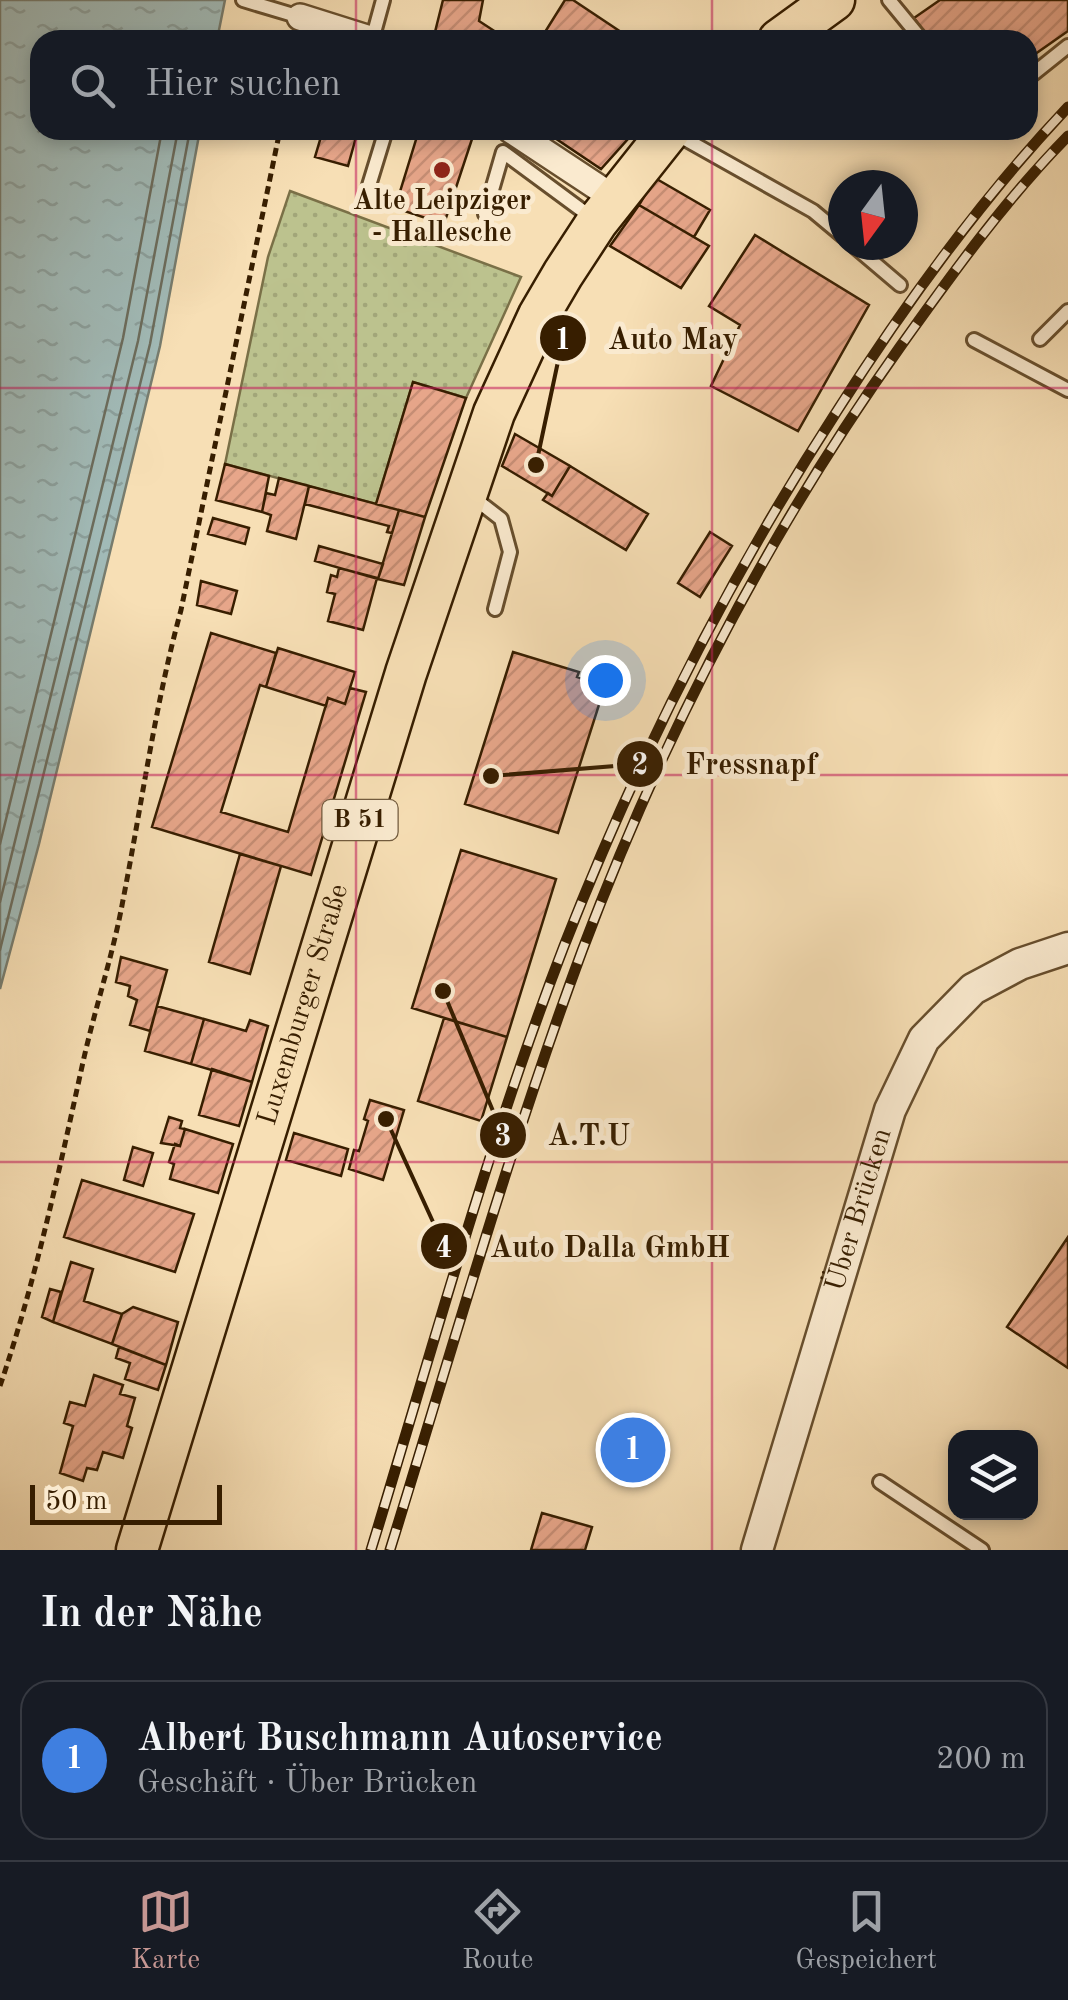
<!DOCTYPE html>
<html lang="de">
<meta charset="utf-8">
<style>
body{margin:0;font-family:"Old Standard TT",serif;background:#242831;color:#f1f3f6}
.controls{position:absolute;right:30px;bottom:30px;display:grid;overflow:hidden;border-radius:20px;box-shadow:0 5px 15px #0003}
.controls button{width:90px;height:90px;display:grid;place-items:center;padding:0;border:0;border-bottom:2px solid #363941;background:#171b24;color:#f1f3f6;font:50px sans-serif}
.compass{position:absolute;left:828px;top:170px;width:90px;height:90px;border-radius:50%;background:#171b24;box-shadow:0 5px 15px #0003;rotate:195deg}
.scale{position:absolute;left:30px;bottom:25px;width:192px;box-sizing:border-box;padding-left:10px;border:5px solid #371e00;border-top:0;font-size:28px;line-height:35px;white-space:nowrap;color:#371e00;-webkit-text-stroke:8px #faeacf;paint-order:stroke}
.you{position:absolute;left:605px;top:680px;width:35px;height:35px;margin:-25px;border:8px solid #fff;border-radius:50%;background:#1a73e8;box-shadow:0 0 0 15px #1a73e833}
.badge{display:grid;place-items:center;width:65px;height:65px;border-radius:50%;background:#c59692;color:#fff;font-size:32px;font-weight:700}
.pin{position:absolute;translate:-50% -50%;border:5px solid #fff;box-shadow:0 2px 10px #0006}
.list{margin:0;padding:0;list-style:none}
h2{display:flex;justify-content:space-between;align-items:center;height:130px;margin:0;padding:0 40px;font-size:42px}
h2 small{font-size:32px;font-weight:400;color:#9ea1a6}
.list li{display:grid;grid-template-columns:65px 1fr auto;gap:30px;align-items:center;box-sizing:border-box;height:160px;margin:0 20px 20px;padding:0 20px;border:2px solid #363941;border-radius:30px}
.list b{display:block;font-size:38px;white-space:nowrap}
.list p{margin:0;font-size:32px;white-space:nowrap;color:#9ea1a6}
.list em{font-size:32px;font-style:normal;color:#9ea1a6}
.icon{flex:none;width:55px;height:55px;fill:none;stroke:currentColor;stroke-width:2;stroke-linecap:round;stroke-linejoin:round}
.map{position:relative;flex:none;width:1068px;height:1550px;overflow:hidden}
.search{position:absolute;background:#171b24;box-shadow:0 5px 15px #0003;left:30px;right:30px;top:30px;height:110px;display:flex;align-items:center;gap:25px;box-sizing:border-box;padding:0 35px;border-radius:30px;color:#9ea1a6;font-size:38px}
.sheet{height:310px;background:#171b24}
nav{display:flex;justify-content:space-around;align-items:center;box-sizing:border-box;height:140px;border-top:2px solid #363941;background:#171b24;font-size:28px;color:#9ea1a6}
nav a{display:grid;justify-items:center;gap:5px}
nav .on{color:#c59692}
.map>svg:first-child{display:block}
.grass{fill:url(#grass-dots);stroke:#7a7047;stroke-width:2.5}
.water{fill:url(#water-ripples);stroke:#777c6e;stroke-width:2.5}
.lines{fill:none;stroke-linecap:round;stroke-linejoin:round}
.shore{stroke:#6c6c5c;stroke-width:2.5}
.building{fill:url(#building-hatch);stroke:#371e00;stroke-width:2.5}
.service-casing{stroke:#674e2d;stroke-width:18}
.minor-casing{stroke:#674e2d;stroke-width:30}
.tertiary-casing{stroke:#674e2d;stroke-width:35}
.primary-casing{stroke:#371e00;stroke-width:45}
.path{stroke:#371e00;stroke-width:5;stroke-dasharray:8 5;stroke-linecap:butt}
.service{stroke:#faeacf;stroke-width:12}
.minor{stroke:#faeacf;stroke-width:25}
.tertiary{stroke:#faeacf;stroke-width:30}
.primary{stroke:#f7dfb5;stroke-width:40}
.rail-casing{stroke:#371e00;stroke-width:11}
.rail{stroke:#faeacf;stroke-width:8;stroke-dasharray:22;stroke-linecap:butt}
.grid{fill:none;stroke:#c2185b;stroke-width:2.5;stroke-opacity:0.55}
.poi-dot{fill:#8f2418;stroke:#faeacf;stroke-width:4}
.labels{text-anchor:middle;dominant-baseline:central;stroke-width:10;stroke-linejoin:round;paint-order:stroke}
.shield{fill:#faeacf;stroke:#725b3e;stroke-width:2.5}
.shield-label{font-size:25px;font-weight:bold;fill:#371e00}
.poi-label{font-size:28px;font-weight:bold;fill:#371e00;stroke:#faeacf}
.street-label{font-size:28px;fill:#371e00;stroke:#faeacf}
.leader{fill:none;stroke:#371e00;stroke-width:4}
.callout-dot{fill:#371e00;stroke:#faeacf;stroke-width:4}
.mark-label{font-size:30px;text-anchor:middle;font-weight:bold;fill:#fff}
.callout-label{font-size:30px;text-anchor:middle;font-weight:bold;fill:#371e00;stroke:#faeacf;stroke-width:10;stroke-linejoin:round;paint-order:stroke}
</style>
<div class="map">
<svg width="1068" height="1550" viewBox="0 0 1068 1550">
<defs>
<pattern id="grass-dots" width="8" height="8" patternUnits="userSpaceOnUse" patternTransform="scale(2.5)"><rect width="8" height="8" fill="#bcc28e"/><path d="M2 2h.1M6 6h.1" fill="none" stroke="#a2a679" stroke-width="1.8" stroke-linecap="round"/></pattern>
<pattern id="water-ripples" width="26" height="14" patternUnits="userSpaceOnUse" patternTransform="scale(2.5)"><rect width="26" height="14" fill="#a1bab7"/><path d="M2 4q2-2 4 0t4 0M15 11q2-2 4 0t4 0" fill="none" stroke="#8b9f9c"/></pattern>
<pattern id="building-hatch" width="6" height="6" patternUnits="userSpaceOnUse" patternTransform="scale(2.5)"><rect width="6" height="6" fill="#e7a68a"/><path d="M-1 1l2-2M0 6l6-6M5 7l2-2" fill="none" stroke="#c78e75"/></pattern>
</defs>
<rect width="100%" height="100%" fill="#f7dfb5"/>
<filter id="stains"><feTurbulence type="fractalNoise" baseFrequency=".002" numOctaves="4"/><feColorMatrix values="0 0 0 0 .2 0 0 0 0 .09 0 0 0 0 .02 0 0 0 .5 -.17"/></filter>
<radialGradient id="worn" r=".72"><stop offset=".6" stop-color="#630" stop-opacity="0"/><stop offset="1" stop-color="#630" stop-opacity=".3"/></radialGradient>
<path class="grass" d="M290 191 521 277 466 398 413 382 376 504 225 464 268 257Z"/>
<path class="water" d="M0 0H225L217 40H40V130H200L160 346 39 844 0 989Z"/>
<g class="lines">
<path class="shore" d="M0 844 123 338 162 130
M0 902 138 341 178 130
M0 950 150 344 190 130"/>
</g>
<path class="building" d="M443 0H483L479 21 508 40H433Z
M565 0H573L633 40H540Z
M940 0H1068V31L1028 59V40H930L914 18Z
M323 130H358L348 166 315 157Z
M419 130H453L473 136 444 224 395 208Z
M543 130H636L601 169Z
M655 178 710 210 694 237 639 205Z
M639 205 709 246 681 288 610 246Z
M755 235 869 305 798 431 711 386 740 325 709 306Z
M413 382 466 398 425 517 376 504Z
M515 434 570 466 552 496 502 466Z
M225 464 269 476 262 512 216 500Z
M570 466 648 514 626 550 543 500 548 493 552 496Z
M279 478 309 486 296 539 267 531 271 515 262 512 266 493 275 495Z
M309 486 399 510 392 533 387 532 389 526 305 504Z
M399 510 425 517 404 585 378 579Z
M213 518 249 528 245 544 208 534Z
M710 532 732 546 700 597 678 583Z
M319 546 383 564 378 579 315 561Z
M339 568 377 578 363 630 328 621 335 594 327 592 331 575 337 577Z
M201 581 237 591 231 614 197 605Z
M211 633 276 653 266 687 260 685 221 812 288 832 328 698 345 704 350 688 366 692 311 875 152 827Z
M278 648 355 672 345 704 328 698 326 706 266 687Z
M513 652 579 672 577 677 605 686 558 833 465 804Z
M461 850 556 879 507 1037 412 1008Z
M240 854 281 866 250 974 209 962Z
M121 957 167 970 150 1031 130 1025 137 1000 128 996 130 986 116 982Z
M157 1006 204 1019 191 1064 145 1051Z
M444 1018 507 1037 481 1121 418 1101Z
M204 1019 246 1031 250 1020 268 1026 252 1082 191 1064Z
M212 1069 252 1082 239 1126 199 1115Z
M370 1100 404 1110 383 1180 349 1169 354 1150 359 1151 368 1121 364 1119Z
M169 1117 182 1121 180 1128 185 1129 180 1146 161 1143Z
M185 1129 233 1144 218 1193 170 1179 174 1164 169 1162 175 1144 180 1146Z
M294 1133 348 1149 341 1176 286 1160Z
M133 1147 153 1153 143 1186 124 1180Z
M82 1180 194 1214 175 1272 64 1237Z
M1068 1237V1368L1007 1327Z
M71 1262 93 1269 84 1301 122 1314 112 1344 53 1322Z
M50 1289 61 1292 53 1322 42 1317Z
M133 1307 178 1322 166 1365 112 1344 122 1314Z
M119 1347 166 1365 158 1390 125 1379 130 1363 116 1358Z
M94 1375 123 1385 120 1394 135 1398 127 1426 132 1428 123 1458 103 1452 97 1470 87 1468 83 1481 60 1473 73 1426 64 1423 70 1402 85 1406Z
M542 1513 592 1527 585 1550H531Z"/>
<g class="lines">
<g class="service-casing">
<path id="service" d="M243 0 300 17
M889 0 922 40
M372 40 383 0
M1028 78 1068 46
M676 134 813 211 843 236
M367 192 386 130
M485 214 503 152 595 220
M853 245 900 285
M1040 339 1068 311
M974 340 1068 390
M470 495 501 519 510 552 495 609
M880 1482 982 1550"/>
</g>
<g class="minor-casing">
<path id="minor" d="M300 17 373 40
M511 130 614 198"/>
</g>
<g class="tertiary-casing">
<g id="tertiary">
<path id="s1" d="M757 1550 890 1110 924 1039 973 989 1020 964 1068 948"/>
</g>
</g>
<g class="primary-casing">
<g id="primary">
<path d="M779 40 834 0"/>
<path id="s2" d="M137 1550 406 673 494 413 539 315 563 274 597 222 670 130"/>
</g>
</g>
<path class="path" d="M0 1386C36 1280 59 1171 83 1062 95 1008 113 955 123 900 142 803 155 705 181 610L280 130"/>
<use href="#service" class="service"/>
<use href="#minor" class="minor"/>
<use href="#tertiary" class="tertiary"/>
<use href="#primary" class="primary"/>
<g class="rail-casing">
<path id="rail" d="M371 1550C433 1348 488 1143 564 946 637 759 728 579 837 411 905 304 980 200 1068 107
M390 1550C452 1350 509 1148 582 951 662 738 768 533 900 347 952 274 1005 200 1068 136"/>
</g>
<use href="#rail" class="rail"/>
</g>
<path class="grid" d="M356 0V40M712 0V40M356 130V1550M712 130V1550M0 388H1068M0 775H1068M0 1162H1068"/>
<circle class="poi-dot" cx="442" cy="170" r="10"/>
<g class="labels">
<rect class="shield" x="322.5" y="800" width="75" height="40" rx="8"/>
<g class="shield-label">
<text x="360" y="820">B 51</text>
</g>
<g class="poi-label">
<text x="442" y="202">Alte Leipziger<tspan x="442" dy="32">- Hallesche</tspan></text>
</g>
<g class="street-label">
<text stroke="none"><textPath href="#s2" startOffset="570">Luxemburger Straße</textPath></text>
<text stroke="none"><textPath href="#s1" startOffset="355">Über Brücken</textPath></text>
</g>
</g>
<path class="leader" d="M536 465L563 338M491 776L640 764M443 991L503 1135M386 1119L444 1246"/>
<g class="callout-dot">
<circle cx="536" cy="465" r="10"/>
<circle cx="491" cy="776" r="10"/>
<circle cx="443" cy="991" r="10"/>
<circle cx="386" cy="1119" r="10"/>
<circle cx="563" cy="338" r="25"/>
<circle cx="640" cy="764" r="25"/>
<circle cx="503" cy="1135" r="25"/>
<circle cx="444" cy="1246" r="25"/>
</g>
<g class="mark-label">
<text x="563" y="349">1</text>
<text x="640" y="774">2</text>
<text x="503" y="1145">3</text>
<text x="444" y="1257">4</text>
</g>
<g class="callout-label">
<text x="673" y="349">Auto May</text>
<text x="751" y="774">Fressnapf</text>
<text x="589" y="1145">A.T.U</text>
<text x="610" y="1257">Auto Dalla GmbH</text>
</g>
<rect width="100%" height="100%" filter="url(#stains)"/>
<rect width="100%" height="100%" fill="url(#worn)"/>
</svg>
<div class="controls">
<button><svg class="icon" aria-label="layers" viewBox="0 0 24 24"><path d="M12 4l9 5-9 5-9-5zM3 14l9 5 9-5"/></svg></button>
</div>
<svg class="compass" viewBox="-18 -18 36 36"><path d="M0-13l5 13h-10z" fill="#e53935"/><path d="M0 13l5-13h-10z" fill="#9ea1a6"/></svg>
<div class="scale">50 m</div>
<div class="you"></div>
<div class="pin badge" style="left:633px;top:1450px;background:#3f7fe0">1</div>
<div class="search"><svg class="icon" aria-label="search" viewBox="0 0 24 24"><circle cx="10" cy="10" r="6"/><path d="M15 15l6 6"/></svg>Hier suchen</div>
</div>
<section class="sheet">
<h2>In der Nähe<small></small></h2>
<ul class="list">
<li><span class="badge" style="background:#3f7fe0">1</span><div><b>Albert Buschmann Autoservice</b><p>Geschäft · Über Brücken</p></div><em>200 m</em></li>
</ul>
</section>
<nav>
<a class="on"><svg class="icon" aria-label="map" viewBox="0 0 24 24"><path d="M3 6l6-2 6 2 6-2v14l-6 2-6-2-6 2zM9 4v14M15 6v14"/></svg>Karte</a>
<a><svg class="icon" aria-label="directions" viewBox="0 0 24 24"><path d="M12 3l9 9-9 9-9-9zM9 14v-3h6M13 9l2 2-2 2"/></svg>Route</a>
<a><svg class="icon" aria-label="saved" viewBox="0 0 24 24"><path d="M7 4h10v16l-5-4-5 4z"/></svg>Gespeichert</a>
</nav>
